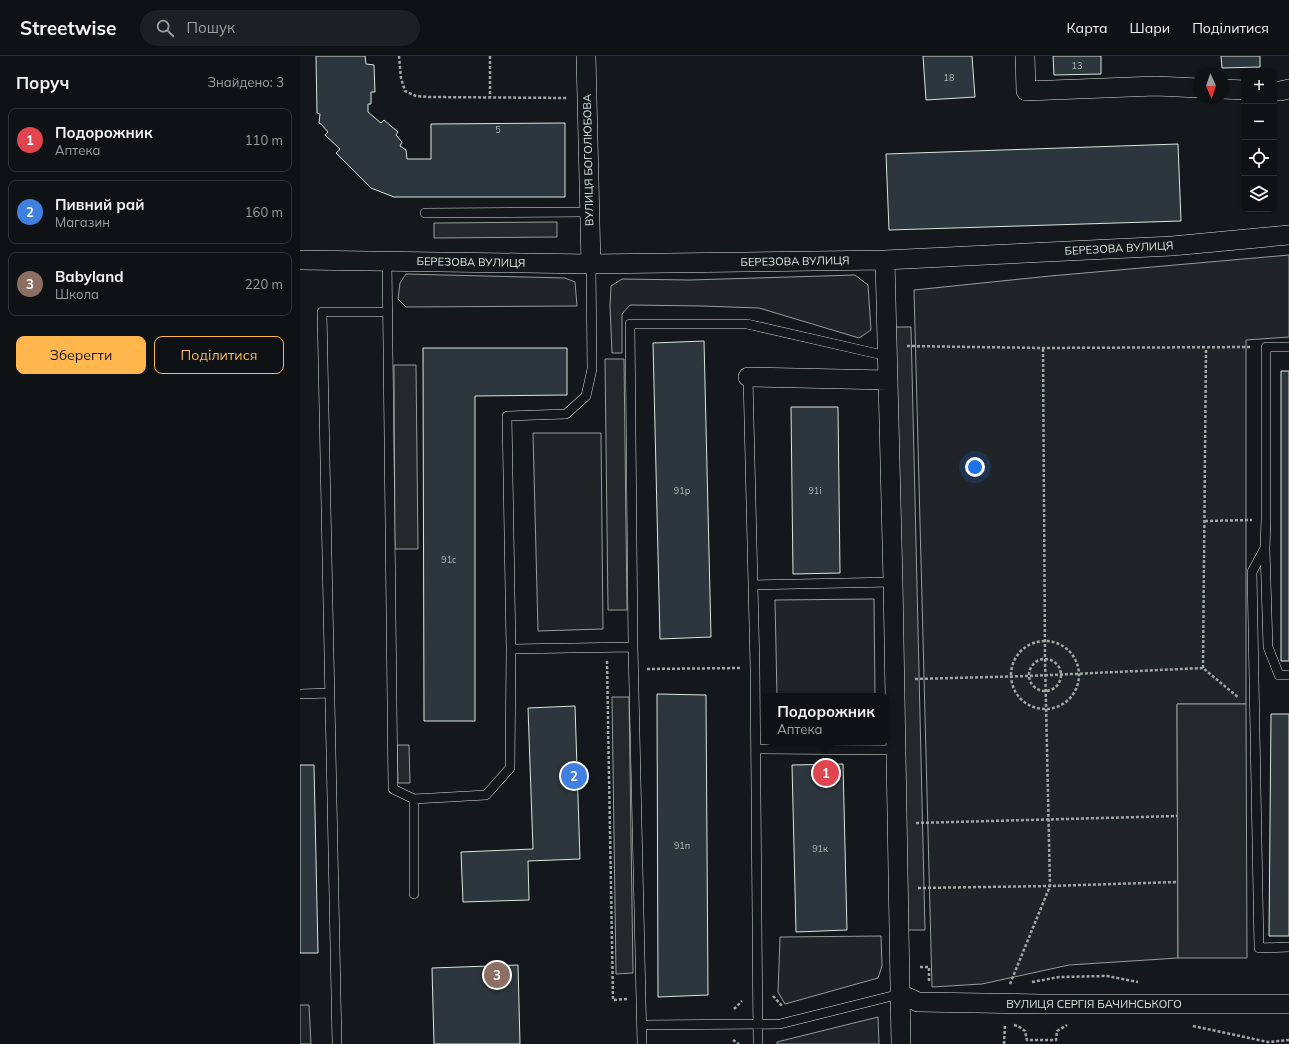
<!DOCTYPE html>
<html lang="uk">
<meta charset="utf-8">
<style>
body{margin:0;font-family:Mulish,sans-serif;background:#1d2022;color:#f1f3f6}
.controls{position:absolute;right:12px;top:12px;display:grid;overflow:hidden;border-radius:8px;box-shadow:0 1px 3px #0004}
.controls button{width:36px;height:36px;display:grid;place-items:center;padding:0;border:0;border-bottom:1px solid #2f3234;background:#0f1215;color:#f1f3f6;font:20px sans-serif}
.compass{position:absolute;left:893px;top:12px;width:36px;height:36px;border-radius:50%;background:#0f1215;box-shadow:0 1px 3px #0004;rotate:177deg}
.you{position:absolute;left:675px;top:411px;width:14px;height:14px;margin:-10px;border:3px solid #fff;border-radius:50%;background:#1a73e8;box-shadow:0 0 0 6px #1a73e833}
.badge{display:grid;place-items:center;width:26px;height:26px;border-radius:50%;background:#ffb74d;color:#fff;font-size:13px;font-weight:700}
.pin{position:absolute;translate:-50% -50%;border:2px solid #fff;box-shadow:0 1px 4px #0006}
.popup{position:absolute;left:463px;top:637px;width:126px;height:52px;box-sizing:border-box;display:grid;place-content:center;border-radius:8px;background:#0f1215;filter:drop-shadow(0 1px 3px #0005);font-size:13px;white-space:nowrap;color:#9b9ea0}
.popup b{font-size:15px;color:#f1f3f6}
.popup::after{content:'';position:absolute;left:50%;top:100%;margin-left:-8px;border:8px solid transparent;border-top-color:#0f1215}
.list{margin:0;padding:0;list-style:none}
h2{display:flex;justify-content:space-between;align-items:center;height:52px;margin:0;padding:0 16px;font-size:17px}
h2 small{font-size:13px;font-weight:400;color:#9b9ea0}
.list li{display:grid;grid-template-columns:26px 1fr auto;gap:12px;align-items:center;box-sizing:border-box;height:64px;margin:0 8px 8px;padding:0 8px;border:1px solid #2f3234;border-radius:8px}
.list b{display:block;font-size:15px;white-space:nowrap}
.list p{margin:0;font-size:13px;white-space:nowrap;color:#9b9ea0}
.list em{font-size:13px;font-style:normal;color:#9b9ea0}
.actions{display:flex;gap:8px;padding:12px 16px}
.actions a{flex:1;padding:9px 0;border:1px solid #ffb74d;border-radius:8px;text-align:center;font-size:14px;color:#ffb74d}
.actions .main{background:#ffb74d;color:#111}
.icon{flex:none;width:22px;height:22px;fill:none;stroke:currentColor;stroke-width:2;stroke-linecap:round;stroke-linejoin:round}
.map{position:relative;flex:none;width:989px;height:988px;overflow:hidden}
header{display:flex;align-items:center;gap:24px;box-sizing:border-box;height:56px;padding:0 20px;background:#0f1215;border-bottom:1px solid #2f3234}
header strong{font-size:19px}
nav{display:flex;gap:22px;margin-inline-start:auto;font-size:14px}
.search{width:280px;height:36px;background:#1d2022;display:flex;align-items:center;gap:10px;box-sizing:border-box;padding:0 14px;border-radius:22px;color:#9b9ea0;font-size:15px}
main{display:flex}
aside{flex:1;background:#0f1215}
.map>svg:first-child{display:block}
.green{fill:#202428;stroke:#939e99}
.parking{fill:#24282b;stroke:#939e99}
.building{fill:#2c363c;stroke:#d8e6dc}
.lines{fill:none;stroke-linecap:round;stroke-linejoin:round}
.service-casing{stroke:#d8e6dc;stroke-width:10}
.minor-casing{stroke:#d8e6dc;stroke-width:20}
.path{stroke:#9da8a2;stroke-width:2.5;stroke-dasharray:3 2;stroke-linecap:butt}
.service{stroke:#14181c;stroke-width:9}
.minor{stroke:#14181c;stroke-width:19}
.labels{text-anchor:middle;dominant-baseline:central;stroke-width:3;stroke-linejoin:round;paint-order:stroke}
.number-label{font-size:9px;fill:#adbab4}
.street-label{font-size:11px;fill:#d8e6dc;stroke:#14181c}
</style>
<header>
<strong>Streetwise</strong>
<div class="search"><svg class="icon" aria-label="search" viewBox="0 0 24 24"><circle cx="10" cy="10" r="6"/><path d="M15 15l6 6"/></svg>Пошук</div>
<nav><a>Карта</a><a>Шари</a><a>Поділитися</a></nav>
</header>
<main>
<aside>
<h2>Поруч<small>Знайдено: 3</small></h2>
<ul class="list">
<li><span class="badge" style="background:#e0444e">1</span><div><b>Подорожник</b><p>Аптека</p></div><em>110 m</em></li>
<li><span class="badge" style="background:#3f7fe0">2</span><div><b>Пивний рай</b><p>Магазин</p></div><em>160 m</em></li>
<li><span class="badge" style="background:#8d6e63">3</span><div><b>Babyland</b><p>Школа</p></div><em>220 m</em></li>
</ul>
<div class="actions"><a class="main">Зберегти</a><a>Поділитися</a></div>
</aside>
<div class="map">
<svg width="989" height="988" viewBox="0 0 989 988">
<rect width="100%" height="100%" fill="#14181c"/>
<path class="green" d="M989 199V281L946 284V648H877L878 902 769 909 682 928 632 931 614 234 750 220Z
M106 218 265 222 275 226 277 250 106 251 98 243 100 227Z
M555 219 568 229 571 274 559 282 459 252 402 250 330 249 322 258V297H312L310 250 311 230 322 223 390 224Z
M233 377H301L303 573 238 575Z
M574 543 575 640H477L475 544Z
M581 880 582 910 578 922 485 948 478 936 480 881Z
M0 949H9L11 988H0Z
M578 961 579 988H477V986Z"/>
<path class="parking" d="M257 166V181L134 182V167Z
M595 271H611L625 874H608Z
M305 303H324L327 554H308Z
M94 309H116L118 493H95Z
M312 641H329L333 917 316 918Z
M877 648H946L947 902H878Z
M97 689H109L110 727H98Z"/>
<path class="building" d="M16 0H65L66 8 74 9 75 36H71V48H68V56L81 67 84 64 98 76 96 79 102 86 100 90 106 94 107 103H131V68L265 67V141H94L71 132 36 97 40 93 25 79 28 76 21 68 19 67 20 58 17 57Z
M623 0H672L675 41 626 44Z
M753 0H801V18L754 19Z
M921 0H960V11L922 12Z
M878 88 881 165 589 174 586 98Z
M404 285 411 581 360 583 353 287Z
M123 292H267V339L175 340V665H124Z
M981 315H989V605H981Z
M491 351H538L540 517 493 518Z
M357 638 406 639 408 939 358 941Z
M275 650 280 803 228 805 229 844 163 846 161 796 233 793 228 652Z
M971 658H989V880H969Z
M543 708 547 874 496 876 492 709Z
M0 709H14L18 897H0Z
M218 909 220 988H134L132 912Z"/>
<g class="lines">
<g class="service-casing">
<path id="service" d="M125 157 289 156
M87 204 93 733 114 743
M989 291H966V463L965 492 952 516 959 892 989 891
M448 321 455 612 458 988
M965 493 968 591 979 619H989
M453 529 593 526
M211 593 333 591
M0 638 30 637
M456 693 595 694
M114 838V743L186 739 210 712 211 593 207 360 266 358 286 340 292 313 291 208
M342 969 480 968 600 938
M37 988 22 256H88
M342 988 333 591 330 268H447L587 300"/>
</g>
<g class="minor-casing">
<path id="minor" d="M286 0 291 208
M725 0 726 35 856 30 899 32
M923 33 944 34
M974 35H980L989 33
M0 204 291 208 585 204 872 190 989 179
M585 204 593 526 601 988
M448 321 587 324
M600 938 618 946 741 948H989"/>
</g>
<path class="path" d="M99 0 101 22 105 35 116 40 129 41 268 42
M190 0V42
M607 290 743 292 952 291
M905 465 952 464
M711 619a34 34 0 1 1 68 0a34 34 0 1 1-68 0Z
M729 619a16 16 0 1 1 32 0a16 16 0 1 1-32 0Z
M307 605 313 944 327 943
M903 612 906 292
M347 613 440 612
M615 623 729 620 903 612 939 642
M616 767 877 760
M618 832 750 830 877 826
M620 911H629V927
M732 926 759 921 807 920 838 926
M710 928 750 830 745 602 743 292
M473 940 483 951
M434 953 442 945
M714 969 718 970 725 975 727 984H756L757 975 767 969
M893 970 968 986 989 984
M433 984 439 988
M704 988 705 968"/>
<use href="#service" class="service"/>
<use href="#minor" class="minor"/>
</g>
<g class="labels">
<g class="number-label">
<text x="777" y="9">13</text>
<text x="649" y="21">18</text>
<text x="198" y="73">5</text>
<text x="382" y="434">91р</text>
<text x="515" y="434">91і</text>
<text x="149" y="503">91с</text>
<text x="382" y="789">91п</text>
<text x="520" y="792">91к</text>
</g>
<g class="street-label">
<text transform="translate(288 104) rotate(-91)">ВУЛИЦЯ БОГОЛЮБОВА</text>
<text transform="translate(819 192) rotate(-3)">БЕРЕЗОВА ВУЛИЦЯ</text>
<text transform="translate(495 205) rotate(-1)">БЕРЕЗОВА ВУЛИЦЯ</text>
<text transform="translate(171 206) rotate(1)">БЕРЕЗОВА ВУЛИЦЯ</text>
<text x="794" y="948">ВУЛИЦЯ СЕРГІЯ БАЧИНСЬКОГО</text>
</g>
</g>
</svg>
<div class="controls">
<button>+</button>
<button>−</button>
<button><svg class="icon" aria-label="locate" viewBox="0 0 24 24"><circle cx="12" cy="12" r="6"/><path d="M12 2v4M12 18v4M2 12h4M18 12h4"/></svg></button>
<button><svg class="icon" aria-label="layers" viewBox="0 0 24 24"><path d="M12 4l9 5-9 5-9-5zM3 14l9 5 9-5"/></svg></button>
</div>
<svg class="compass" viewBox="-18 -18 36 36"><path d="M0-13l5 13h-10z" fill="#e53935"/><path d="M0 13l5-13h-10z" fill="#9b9ea0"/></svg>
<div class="you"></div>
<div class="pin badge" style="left:526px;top:717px;background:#e0444e">1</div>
<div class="popup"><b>Подорожник</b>Аптека</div>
<div class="pin badge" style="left:274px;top:720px;background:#3f7fe0">2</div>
<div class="pin badge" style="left:197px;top:919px;background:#8d6e63">3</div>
</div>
</main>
